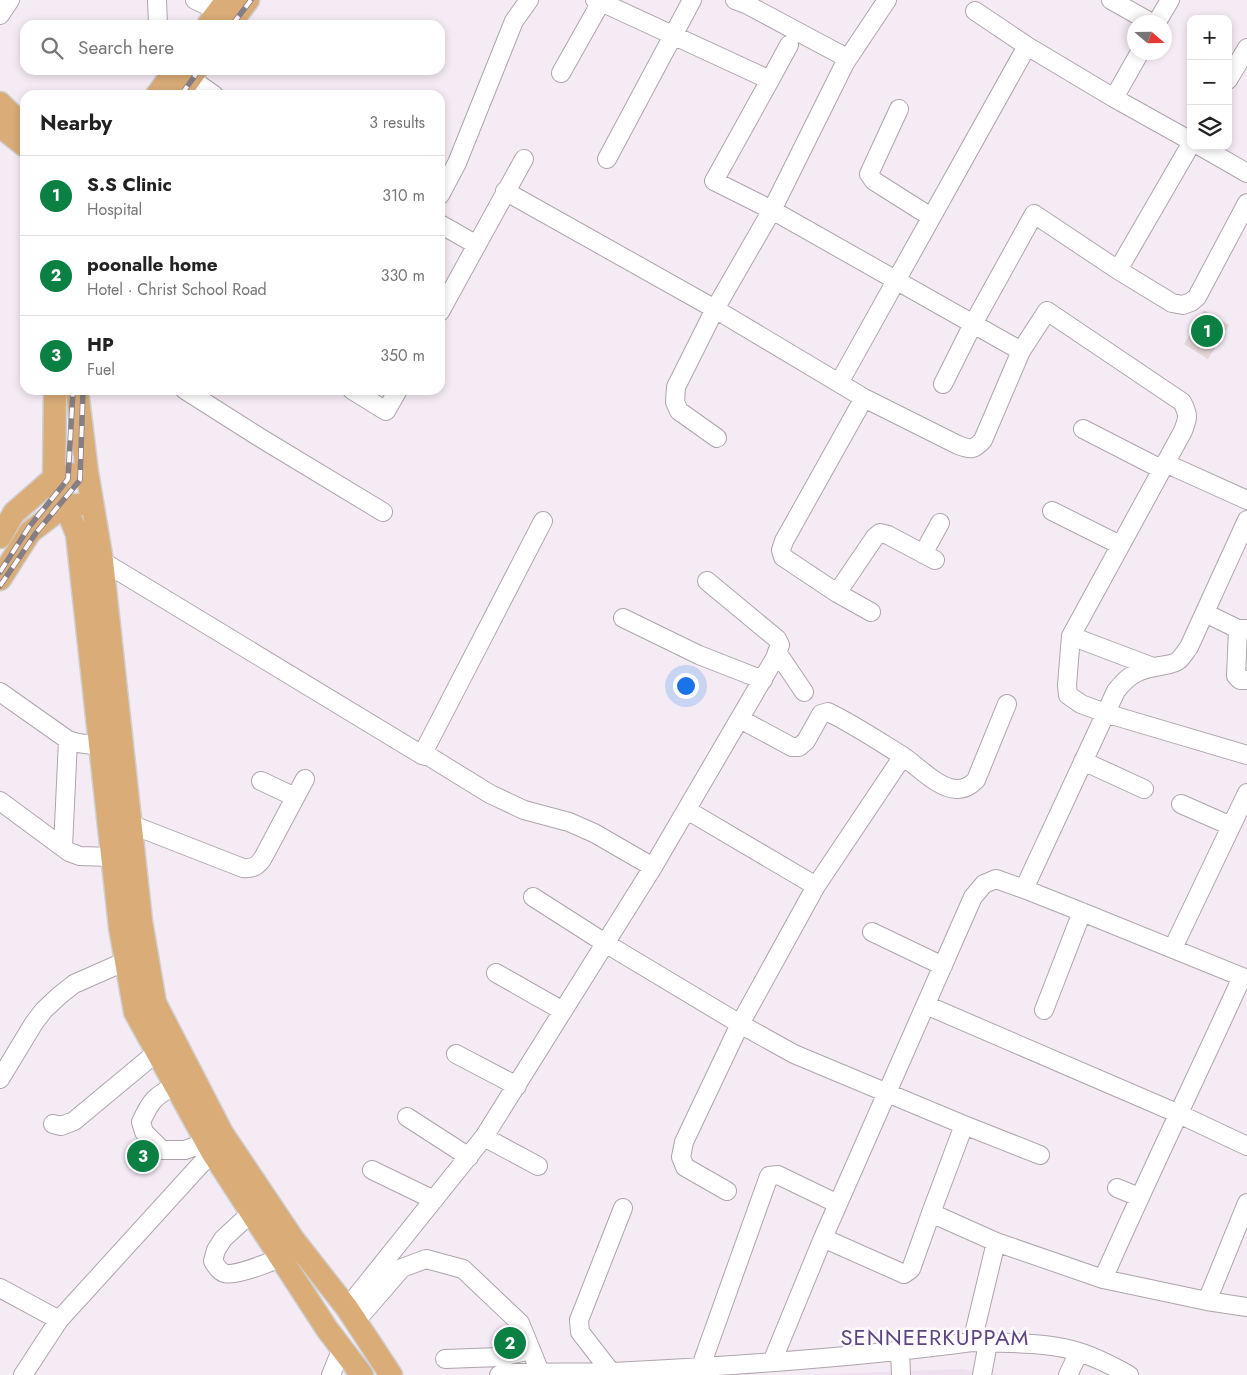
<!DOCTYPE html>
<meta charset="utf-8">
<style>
body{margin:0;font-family:Jost,sans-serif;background:#f2f2f2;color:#222}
.controls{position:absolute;right:15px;top:15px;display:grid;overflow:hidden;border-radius:10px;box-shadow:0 2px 8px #0003}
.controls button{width:45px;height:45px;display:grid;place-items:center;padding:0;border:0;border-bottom:1px solid #e0e0e0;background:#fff;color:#222;font:25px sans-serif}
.compass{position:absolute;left:1127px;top:15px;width:45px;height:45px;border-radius:50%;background:#fff;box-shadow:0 2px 8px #0003;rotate:110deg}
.you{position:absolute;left:685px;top:685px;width:18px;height:18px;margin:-12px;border:4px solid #fff;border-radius:50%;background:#1a73e8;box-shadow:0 0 0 8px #1a73e833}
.badge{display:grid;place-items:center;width:32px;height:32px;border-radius:50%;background:#0b8043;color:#fff;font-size:16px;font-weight:700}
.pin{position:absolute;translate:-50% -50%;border:2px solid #fff;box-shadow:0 1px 5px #0006}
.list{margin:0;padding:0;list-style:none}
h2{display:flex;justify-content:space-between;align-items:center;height:65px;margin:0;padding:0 20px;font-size:21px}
h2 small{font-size:16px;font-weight:400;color:#767676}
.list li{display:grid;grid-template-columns:32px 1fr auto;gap:15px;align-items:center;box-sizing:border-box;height:80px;padding:0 20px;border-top:1px solid #e0e0e0}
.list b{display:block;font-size:19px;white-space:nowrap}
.list p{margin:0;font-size:16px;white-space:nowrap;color:#767676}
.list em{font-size:16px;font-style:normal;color:#767676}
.icon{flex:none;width:28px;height:28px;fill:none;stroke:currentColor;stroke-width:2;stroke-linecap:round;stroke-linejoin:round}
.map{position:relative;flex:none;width:1247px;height:1375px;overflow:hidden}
.search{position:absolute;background:#fff;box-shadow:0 2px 8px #0003;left:20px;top:20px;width:425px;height:55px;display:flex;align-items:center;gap:12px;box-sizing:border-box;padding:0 18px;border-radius:15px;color:#767676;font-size:19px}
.panel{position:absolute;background:#fff;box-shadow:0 2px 8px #0003;left:20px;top:90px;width:425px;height:305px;border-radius:15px}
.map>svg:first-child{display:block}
.built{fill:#f0dfef}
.building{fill:#e5d5d4}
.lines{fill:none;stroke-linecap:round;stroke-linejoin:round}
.minor-casing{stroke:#aea4ad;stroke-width:20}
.major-casing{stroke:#cfcfcf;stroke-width:25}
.minor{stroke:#fff;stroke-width:18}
.major{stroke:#d9ac78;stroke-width:22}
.rail-casing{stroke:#857e85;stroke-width:5.5}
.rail{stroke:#fffaff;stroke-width:4;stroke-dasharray:11;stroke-linecap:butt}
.labels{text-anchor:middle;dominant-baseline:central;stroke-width:5;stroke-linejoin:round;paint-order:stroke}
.quarter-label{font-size:22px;letter-spacing:1px;fill:#5d4582;stroke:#fffaff}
</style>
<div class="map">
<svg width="1247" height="1375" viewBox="0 0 1247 1375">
<rect width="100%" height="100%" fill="#f5ebf5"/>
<path class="built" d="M961 1369 1002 1375H801Z"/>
<path class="building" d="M1204 310 1229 325 1208 359 1184 344Z"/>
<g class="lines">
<g class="minor-casing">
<path id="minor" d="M157 0 158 25
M195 0 219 11
M735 0 746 4 847 58
M1111 0 1150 22
M601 2 770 80
M975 11 1027 46 1114 98 1191 141
M0 15 10 0
M1157 22 1170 0
M789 45 770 80 714 181 772 210 1021 351
M561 73 601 2 595 0
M190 78 214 95
M1228 80 1247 48
M1114 98 1140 52
M899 109 869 174 874 181 931 217
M1200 146 1247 173
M607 159 692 0
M505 191 715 309 864 398 958 445C971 450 974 450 983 440L1021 351 1047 311 1182 402C1189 415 1188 418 1183 431L1071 636 1067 685 1068 695 1081 704 1105 713 1247 755
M440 195 457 163 514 21 529 0
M440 224 477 245
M1118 270 1191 144
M440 312 524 159
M839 383 1027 46
M943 384 973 324 1034 214 1118 270 1172 303 1183 305 1191 302 1197 297 1247 203
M185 390 259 437 383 512
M352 390 386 411 398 390
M864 398 784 541 781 550 783 557 837 593 871 612
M1083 429 1161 469
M717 438 679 411 675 402 676 387 715 309 772 210 845 63 887 0
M1165 463 1247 500
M1052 511 1120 545
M923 554 940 523
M93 561H102L422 755 430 757 490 794 524 810 569 822 594 833 653 867
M837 593 875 537 880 533 888 535 935 560
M1205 613 1238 629H1247
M623 618 699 655 763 680
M1238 629 1236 676 1240 680H1247
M1071 636 1153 667
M777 652 804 692
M0 692 68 740 78 743 100 746
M740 719 792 747H799L806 741 821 714 828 712C853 724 877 740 901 755 917 765 937 788 956 789 965 789 970 786 976 780L1007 704
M422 755 543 521
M1083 761 1144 789
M261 781 295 797
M0 801 69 852 80 856 112 857
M1181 804 1231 826
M687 810 816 886
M130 824 243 868C254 869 259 865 264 856L305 779
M63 847 68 740
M1024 889 1116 691C1129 674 1140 669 1160 666 1166 665 1175 664 1179 660 1183 656 1186 651 1189 647L1247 520
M533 897 605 943 740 1024 794 1054 964 1125 1040 1155
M872 932 943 966
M1173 948 1247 793
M496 973 563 1011
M926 1005 1179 1114 1247 1146
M1044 1010 1082 912
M456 1054 517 1086
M0 1079 34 1023 44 1010 60 995 74 984 126 961
M176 1085C155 1096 151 1100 141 1122L144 1132 162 1150H185L207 1142
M407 1117 469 1157
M53 1124 61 1126 74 1121 157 1052
M964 1125 931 1213 996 1242
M484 1137 538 1166
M372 1170 434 1200
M1117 1188 1139 1197
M727 1191 685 1167 681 1157 684 1142 740 1024 816 886 903 756
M252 1212 223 1239 216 1250 213 1261C216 1266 219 1271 224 1273 234 1277 270 1262 281 1258
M823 1238 904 1274 911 1269 931 1213
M1103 1279C1148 1177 1196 1078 1242 977
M0 1288 59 1320
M1207 1301 1247 1203
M347 1308 484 1137 653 867 775 658 780 645 777 639 707 581
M356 1321 402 1268 426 1259 463 1269 520 1323 540 1372
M972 1342C1002 1343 1043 1342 1072 1350 1092 1355 1111 1365 1129 1375
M900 1351 901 1375
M445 1359 500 1357 531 1350
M772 1362 823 1238 973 897 984 884 996 879 1024 889 1082 912 1247 979
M701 1366 769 1176 778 1175 838 1204
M611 1372 580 1332 579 1320 623 1208
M23 1375 59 1320 212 1152 218 1142
M331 1375 342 1348
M499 1375 510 1373C544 1372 578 1373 612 1372 732 1366 853 1358 972 1342L996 1242 1103 1279 1207 1301 1247 1307
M982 1375 988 1343
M1068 1375 1079 1352"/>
</g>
<g class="major-casing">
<path id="major" d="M208 25 227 0
M229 25 248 0
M157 95 175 70
M178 95 196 70
M0 103 10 113 25 125
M0 126 25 146
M55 390 54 478 77 534 120 927 135 1012 212 1152 327 1329 362 1375
M77 390 87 472 102 561 141 921 155 1003 222 1133 293 1239 347 1308 391 1375
M0 537 14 513 54 478 87 472
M0 579 30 532 64 506 78 505"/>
</g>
<use href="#minor" class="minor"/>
<use href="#major" class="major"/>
<g class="rail-casing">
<path id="rail" d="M232 25 251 0
M181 95 199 70
M0 572 29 527 68 479 73 390
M0 586 36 533 80 480 83 390"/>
</g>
<use href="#rail" class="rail"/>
</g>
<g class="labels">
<g class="quarter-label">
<text x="935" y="1337">SENNEERKUPPAM</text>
</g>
</g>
</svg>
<div class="controls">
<button>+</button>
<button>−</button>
<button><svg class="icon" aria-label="layers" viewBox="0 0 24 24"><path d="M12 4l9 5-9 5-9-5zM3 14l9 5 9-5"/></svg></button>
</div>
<svg class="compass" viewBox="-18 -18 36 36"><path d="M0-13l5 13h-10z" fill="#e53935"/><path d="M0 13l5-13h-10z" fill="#767676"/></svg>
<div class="you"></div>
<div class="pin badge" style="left:1207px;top:331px">1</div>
<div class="pin badge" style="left:510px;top:1343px">2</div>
<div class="pin badge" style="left:143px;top:1156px">3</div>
<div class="search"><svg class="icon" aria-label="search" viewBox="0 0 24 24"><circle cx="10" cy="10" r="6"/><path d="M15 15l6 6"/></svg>Search here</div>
<section class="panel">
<h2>Nearby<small>3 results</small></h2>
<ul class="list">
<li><span class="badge">1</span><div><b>S.S Clinic</b><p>Hospital</p></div><em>310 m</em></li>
<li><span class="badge">2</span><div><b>poonalle home</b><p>Hotel · Christ School Road</p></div><em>330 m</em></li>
<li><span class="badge">3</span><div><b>HP</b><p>Fuel</p></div><em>350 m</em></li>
</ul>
</section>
</div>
